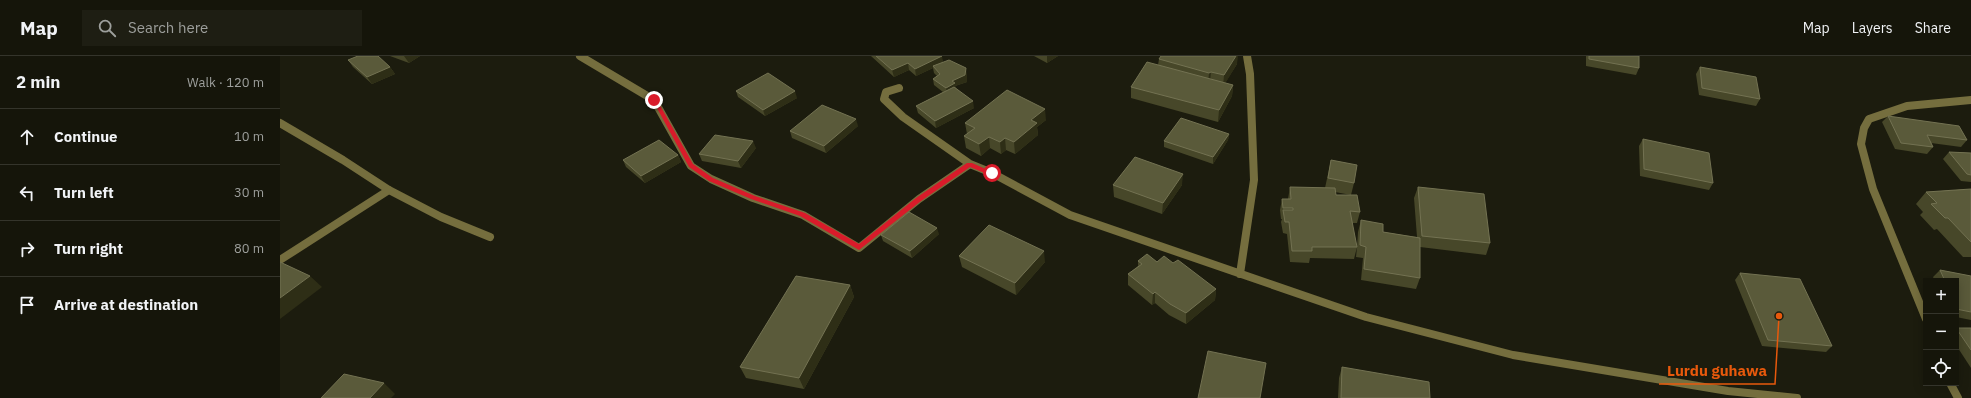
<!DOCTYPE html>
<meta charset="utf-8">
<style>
body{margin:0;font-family:"IBM Plex Sans",sans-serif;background:#1e1e13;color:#f1f3f6}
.controls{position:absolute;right:12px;bottom:12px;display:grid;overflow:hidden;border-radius:0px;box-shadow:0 2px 10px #0003}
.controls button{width:36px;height:36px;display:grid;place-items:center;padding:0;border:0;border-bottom:1px solid #34342b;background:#15150a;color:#f1f3f6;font:20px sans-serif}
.stop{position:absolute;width:12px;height:12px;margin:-9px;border:3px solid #d91b2a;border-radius:50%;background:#fff}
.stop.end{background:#d91b2a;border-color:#fff;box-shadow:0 1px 4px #0008}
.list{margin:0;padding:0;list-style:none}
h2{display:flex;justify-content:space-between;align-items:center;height:52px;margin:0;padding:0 16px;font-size:17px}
h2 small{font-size:13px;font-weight:400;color:#9d9f9c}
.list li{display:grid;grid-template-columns:26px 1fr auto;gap:12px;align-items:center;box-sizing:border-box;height:56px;padding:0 16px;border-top:1px solid #34342b}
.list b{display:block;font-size:15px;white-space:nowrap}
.list em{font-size:13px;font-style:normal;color:#9d9f9c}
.icon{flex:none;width:22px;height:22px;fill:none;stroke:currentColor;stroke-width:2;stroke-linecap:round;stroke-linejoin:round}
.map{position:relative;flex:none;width:1691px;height:342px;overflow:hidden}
header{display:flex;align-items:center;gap:24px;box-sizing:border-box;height:56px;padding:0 20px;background:#15150a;border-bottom:1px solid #34342b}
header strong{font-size:19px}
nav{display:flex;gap:22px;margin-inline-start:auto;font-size:14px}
.search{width:280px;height:36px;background:#1e1e13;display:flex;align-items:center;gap:10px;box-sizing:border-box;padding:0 14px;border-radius:0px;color:#9d9f9c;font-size:15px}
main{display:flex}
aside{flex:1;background:#15150a}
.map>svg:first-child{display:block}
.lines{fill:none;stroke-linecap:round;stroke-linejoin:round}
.minor{stroke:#756e3e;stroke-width:8}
.tertiary{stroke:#756e3e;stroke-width:8}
.wall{fill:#474729}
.shaded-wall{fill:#2e2e16}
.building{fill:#5a5a3a;stroke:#737252}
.route{fill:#d91b2a}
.leader{fill:none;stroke:#e8590c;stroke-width:1.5}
.callout-dot{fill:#e8590c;stroke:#1c1c0e;stroke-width:1.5}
.callout-label{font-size:15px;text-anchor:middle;font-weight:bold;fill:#e8590c;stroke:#1c1c0e;stroke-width:3.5;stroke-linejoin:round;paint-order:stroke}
</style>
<header>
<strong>Map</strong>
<div class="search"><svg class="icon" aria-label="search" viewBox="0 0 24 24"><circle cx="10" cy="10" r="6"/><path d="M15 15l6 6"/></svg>Search here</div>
<nav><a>Map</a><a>Layers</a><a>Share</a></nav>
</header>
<main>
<aside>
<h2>2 min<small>Walk · 120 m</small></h2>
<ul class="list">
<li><svg class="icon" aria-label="ahead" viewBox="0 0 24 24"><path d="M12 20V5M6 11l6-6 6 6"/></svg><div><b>Continue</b></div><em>10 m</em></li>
<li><svg class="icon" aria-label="left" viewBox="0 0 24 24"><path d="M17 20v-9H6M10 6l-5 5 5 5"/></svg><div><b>Turn left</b></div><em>30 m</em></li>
<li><svg class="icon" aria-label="right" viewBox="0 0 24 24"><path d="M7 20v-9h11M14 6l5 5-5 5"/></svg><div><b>Turn right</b></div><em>80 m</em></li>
<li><svg class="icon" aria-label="arrive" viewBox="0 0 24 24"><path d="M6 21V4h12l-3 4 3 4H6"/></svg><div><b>Arrive at destination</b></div></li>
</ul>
</aside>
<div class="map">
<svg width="1691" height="342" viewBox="0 0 1691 342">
<rect width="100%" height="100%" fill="#1c1c0e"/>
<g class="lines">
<path class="minor" d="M300 0 374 44 411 110 431 123 473 142 523 159 579 192 639 143 690 108 712 117 790 159 1086 261 1233 299 1448 335 1517 342
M619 32 606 36 604 43 623 61 690 108
M0 67 63 104 109 134 161 161 210 181
M0 204 109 134
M960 218 974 124 970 18 967 0"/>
<path class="tertiary" d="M1646 263 1593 133 1581 88 1584 72 1589 63 1627 50 1691 44
M1670 327 1678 342"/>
</g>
<path class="wall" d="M110 0H140L129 7Z
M591 0H661L663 6 687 19V26L675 30 676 32 694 52 656 72 638 57 636 50 663 36 654 29 653 23 657 20 654 17 653 12 636 20 629 14 614 21Z
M754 0H778L767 7Z
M1306 0H1359V12L1356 19 1306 10Z
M879 3 957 8 945 27 953 29 952 40 938 66 851 42V31L878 9Z
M68 4 110 11 115 18 92 28 73 11Z
M1420 11 1480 43 1476 50 1419 39 1416 18Z
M456 35 517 42 485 60 458 41Z
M1608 60 1687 84 1681 91 1651 87 1653 91 1647 98 1615 93 1602 66Z
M766 64 757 71 758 79 735 98 726 94 721 98 710 92 701 100 686 92 684 80 687 78 685 67Z
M578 70 546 97 512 82 510 75Z
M949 78 948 84 933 108 884 91V85Z
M1363 83 1433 127 1429 134 1360 120 1359 90Z
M476 92 461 112 422 105 419 98Z
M1669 96 1691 97V126L1681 125 1663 103Z
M398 99 401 106 365 127 346 111 343 104Z
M1051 104 1074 127 1071 139 1055 136 1056 139 1080 156 1077 167H1072L1077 191 1078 176 1081 164 1103 176 1137 181 1134 142 1138 131 1210 187 1206 199 1140 191V222L1136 233 1081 224 1083 202 1076 201 1077 191 1074 203 1030 202 1029 207 1010 206 1007 178 1003 177 1001 166 1002 163H1001L1000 154 1002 143H1008L1010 131 1045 132Z
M833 129H902L882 158 834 141Z
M1691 133V201H1683L1657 173 1654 174 1640 159 1643 156 1636 148 1646 136Z
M659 178 632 202 603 185 601 179Z
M679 200 765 206 736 239 682 211Z
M858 205 893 207 936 233 935 244 906 268 889 259 875 247 872 249 848 229V218L858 210Z
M1660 214 1691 220V264L1676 261V225H1655L1653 221Z
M1460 217 1552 290 1546 296 1482 290 1455 224Z
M570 229 574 241 524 333 466 322 460 311Z
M1676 272H1691V312L1676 289Z
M1062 311 1150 342H1058L1059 322Z"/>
<path class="shaded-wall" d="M124 0H140L129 7Z
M662 0 663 7 653 10V12L636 20 635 13Z
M767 0H778L767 7Z
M956 0H958L957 8 943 31 944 19Z
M628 7 629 14 614 21 612 14Z
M110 11 115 18 92 28 87 21Z
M686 12 687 19V26L675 30 676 34 667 39 666 32 672 25Z
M931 16 930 27 928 29 929 17Z
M953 29 952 40 938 66 939 54Z
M515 35 517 42 485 60 483 54Z
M693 45 694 52 656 72 655 65Z
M765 53 766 64 757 71 758 79 735 98 734 86 751 64Z
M576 63 578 70 546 97 544 90Z
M949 78 948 84 933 108V101Z
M709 81 710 92 701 100 699 88Z
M725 82 726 94 721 98 720 86Z
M473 85 476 92 461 112 458 105Z
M398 99 401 106 365 127 361 120Z
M903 118 902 129 882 158 883 147Z
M657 172 659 178 632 202 630 195Z
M764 195 765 206 736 239 735 227Z
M30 220 42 231 0 263V242Z
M570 229 574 241 524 333 519 322Z
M936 233 935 244 906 268V257Z
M875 236V247L872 249 873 238Z
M104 327 115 338 111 342H90Z"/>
<path class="building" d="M78 0H98L110 11 87 21 68 4Z
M596 0H662L635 13 628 7 612 14Z
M881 0H956L944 19 931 16 929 17 879 3Z
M1309 0H1359V12L1309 3Z
M669 4 686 12 685 19 672 25 675 27 666 32 653 23 660 18 653 10Z
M867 6 953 29 939 54 851 31Z
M1420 11 1476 21 1480 43 1422 32Z
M488 17 515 35 483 54 456 35Z
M674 31 693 45 655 65 636 50Z
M727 34 765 53 751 64 757 67 734 86 725 82 720 86 709 81 699 88 684 80 695 72 685 67Z
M542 49 576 63 544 90 510 75Z
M1608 60 1679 70 1687 84 1647 79 1653 91 1621 87Z
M901 62 949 78 933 101 884 85Z
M435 79 473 85 458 105 419 98Z
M1363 83 1429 97 1433 127 1364 113Z
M379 84 398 99 361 120 343 104Z
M1669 96 1691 97V119L1687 118Z
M855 101 903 118 883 147 833 129Z
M1051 104 1077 109 1074 127 1048 122Z
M1010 131 1055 132 1056 139H1077L1080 156 1070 155 1077 191H1032V195H1012L1009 166H1005L1003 154H1013V152H1003L1002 143H1011Z
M1138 131 1204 138 1210 187 1142 180Z
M1691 133V186L1668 162H1665L1651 148 1657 147 1646 136Z
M629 156 657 172 630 195 601 179Z
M1081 164 1103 168V176L1140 182V222L1084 213 1086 191 1080 189Z
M709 169 764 195 735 227 679 200Z
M867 198 877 206 884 200 893 207 898 204 936 233 906 257 890 248 875 236 873 238 848 218 862 208 858 205Z
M0 206 30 220 0 242Z
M1660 214 1691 220V256L1676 253V225H1665Z
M1460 217 1520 223 1552 290 1488 284Z
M516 220 570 229 519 322 460 311Z
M1676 272H1691V294Z
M928 295 986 307 980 342H918Z
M1062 311 1149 326 1150 342H1061Z
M64 318 104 327 90 342H41Z"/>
<path class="route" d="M372 43 377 44 413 108 433 122 475 140 525 157 579 188 636 142 687 107H692L715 117 712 120 690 111 641 145 579 194 520 160 471 143 429 125 409 111Z"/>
<path class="leader" d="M1499 260L1495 328H1379"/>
<circle class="callout-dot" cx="1499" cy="260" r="4"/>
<g class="callout-label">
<text x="1437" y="320">Lurdu guhawa</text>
</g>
</svg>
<div class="controls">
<button>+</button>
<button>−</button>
<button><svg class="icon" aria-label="locate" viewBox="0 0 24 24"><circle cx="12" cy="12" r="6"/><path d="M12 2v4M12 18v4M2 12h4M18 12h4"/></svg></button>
</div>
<div class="stop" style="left:712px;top:117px"></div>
<div class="stop end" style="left:374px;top:44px"></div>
</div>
</main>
